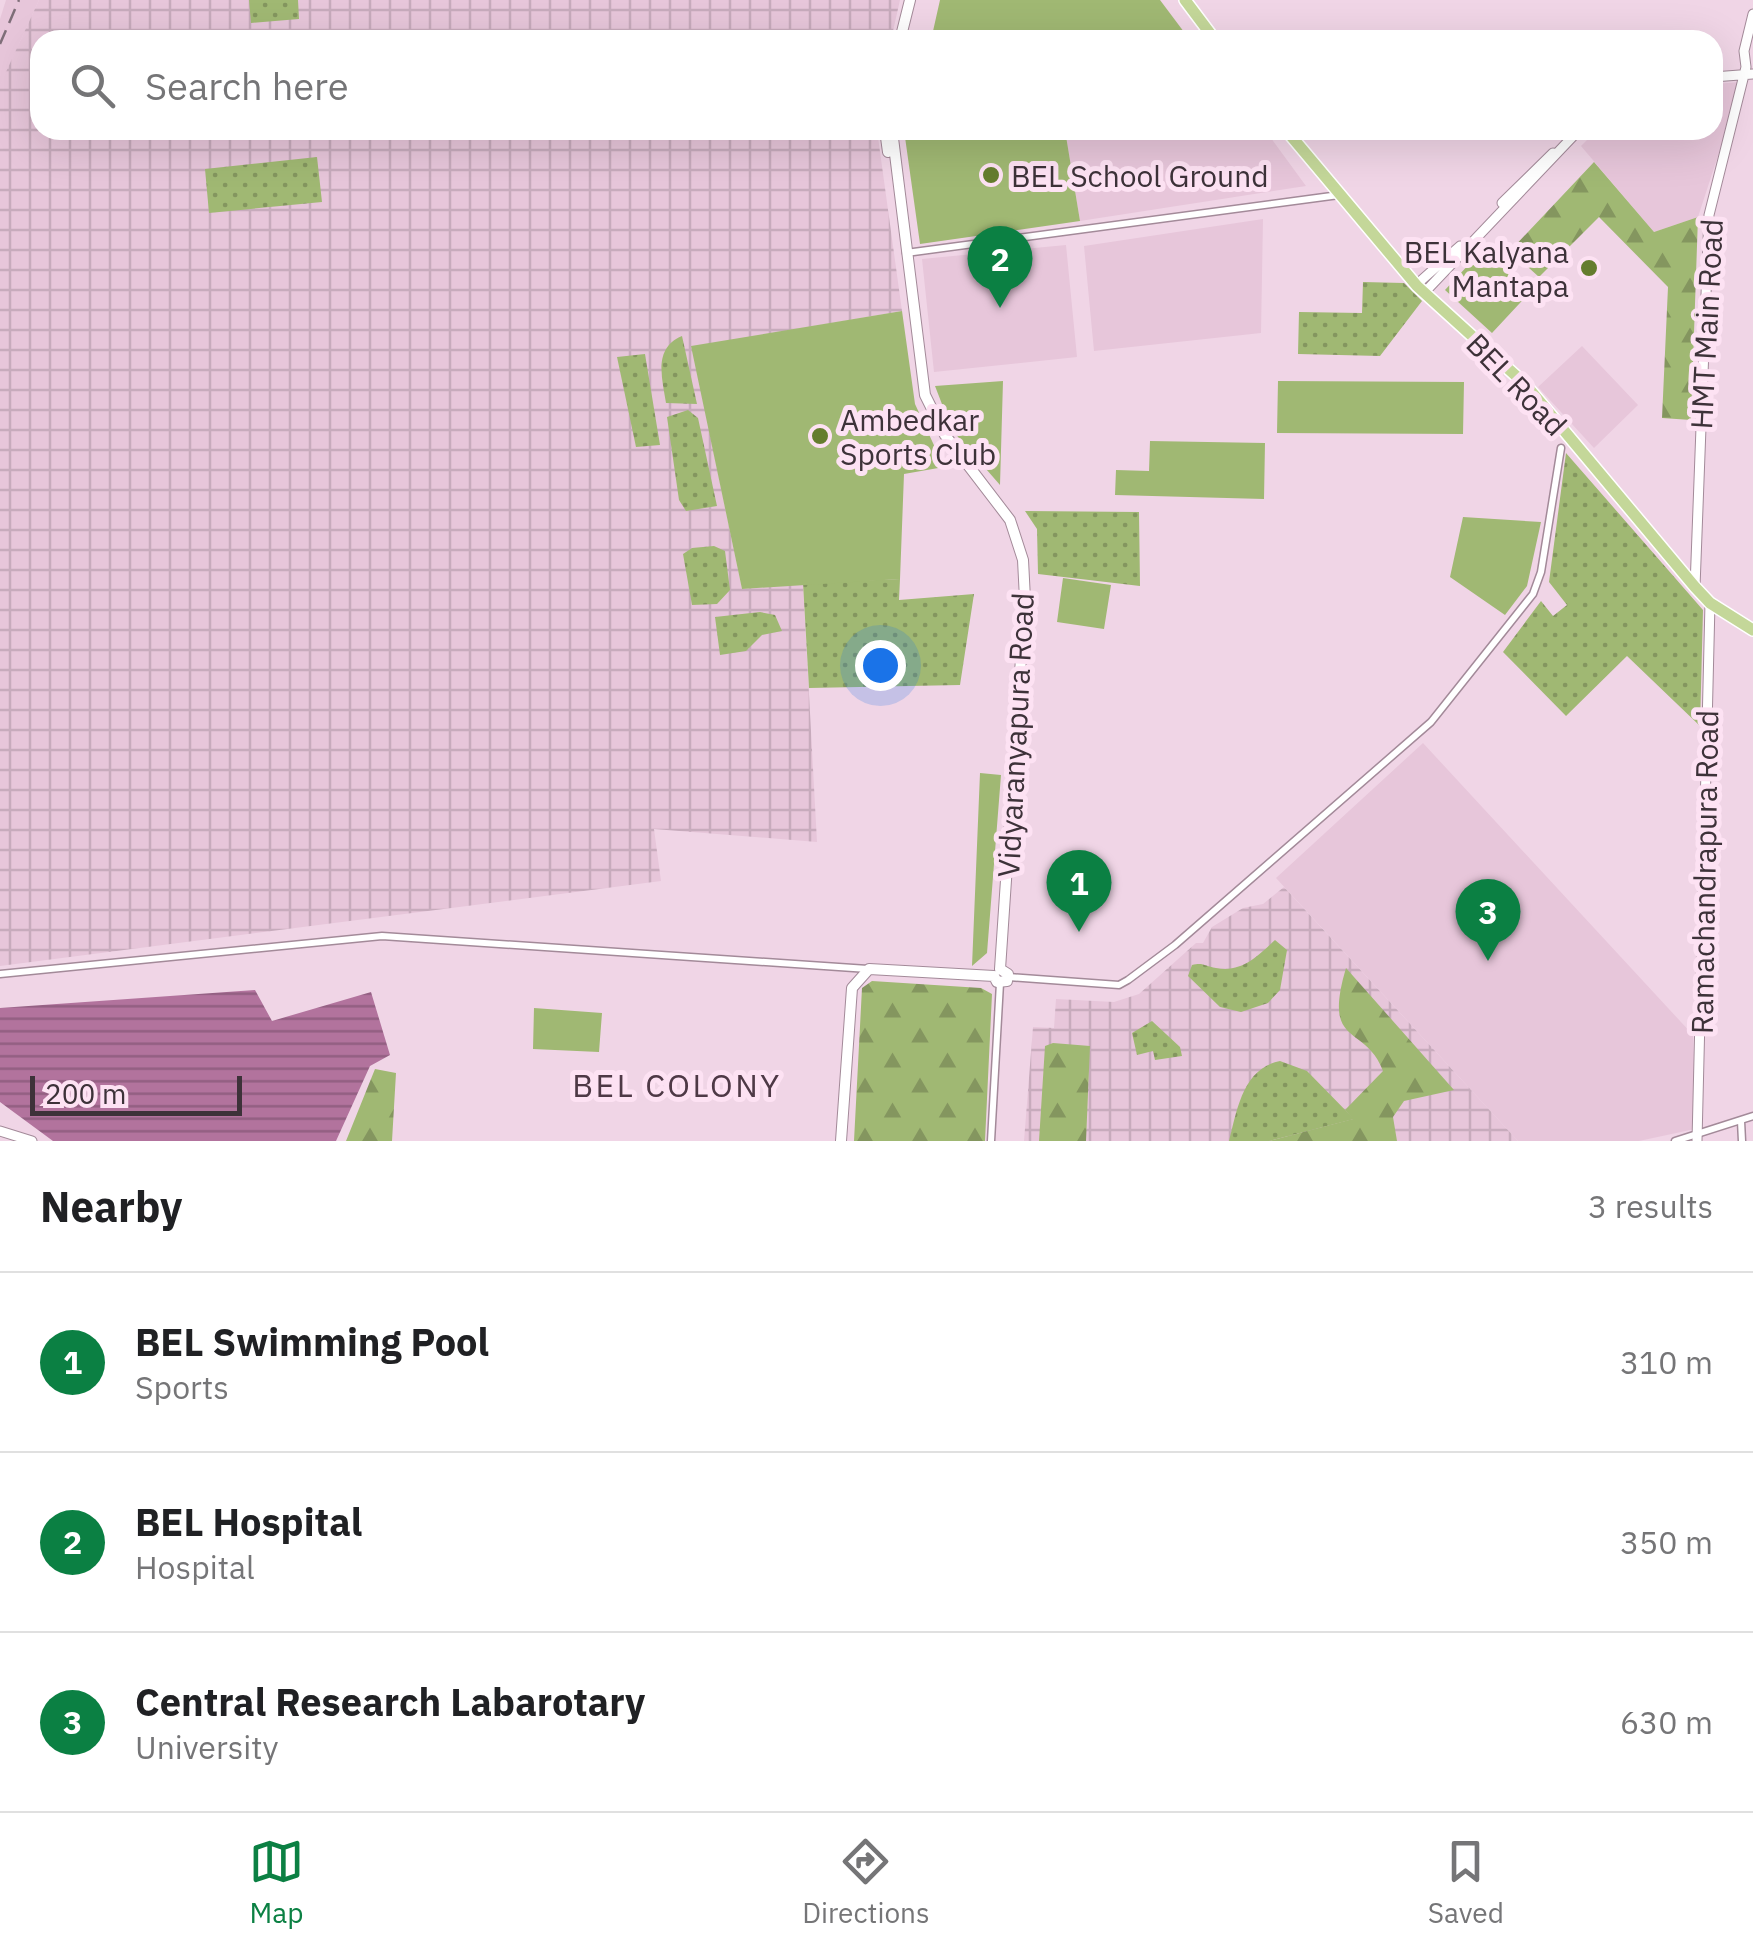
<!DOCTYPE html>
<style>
body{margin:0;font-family:"IBM Plex Sans",sans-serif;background:#f6f6f6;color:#202124}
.scale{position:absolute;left:30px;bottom:25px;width:212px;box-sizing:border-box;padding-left:10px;border:5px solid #3d3239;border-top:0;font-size:28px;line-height:35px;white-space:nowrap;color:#3d3239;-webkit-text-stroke:8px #fde2f3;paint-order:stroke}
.you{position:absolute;left:880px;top:665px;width:35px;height:35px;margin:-25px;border:8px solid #fff;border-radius:50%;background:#1a73e8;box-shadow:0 0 0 15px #1a73e833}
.badge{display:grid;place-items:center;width:65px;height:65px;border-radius:50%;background:#0b8043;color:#fff;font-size:32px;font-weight:700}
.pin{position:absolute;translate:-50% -82px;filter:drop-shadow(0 2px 5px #0008)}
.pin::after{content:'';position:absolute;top:52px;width:35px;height:30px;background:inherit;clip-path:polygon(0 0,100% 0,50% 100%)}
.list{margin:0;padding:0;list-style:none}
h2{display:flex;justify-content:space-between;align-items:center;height:130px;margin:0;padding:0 40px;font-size:42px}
h2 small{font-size:32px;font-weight:400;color:#757577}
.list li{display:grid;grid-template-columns:65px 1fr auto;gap:30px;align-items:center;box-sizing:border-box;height:180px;padding:0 40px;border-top:2px solid #e0e0e0}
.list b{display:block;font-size:38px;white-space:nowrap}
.list p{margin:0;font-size:32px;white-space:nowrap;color:#757577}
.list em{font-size:32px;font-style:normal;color:#757577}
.icon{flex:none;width:55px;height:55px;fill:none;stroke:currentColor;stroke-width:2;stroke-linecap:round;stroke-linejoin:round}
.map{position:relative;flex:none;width:1753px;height:1141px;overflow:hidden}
.search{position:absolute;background:#fff;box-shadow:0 10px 40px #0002;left:30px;right:30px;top:30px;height:110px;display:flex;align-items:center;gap:25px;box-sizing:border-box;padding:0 35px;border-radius:30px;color:#757577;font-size:38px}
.sheet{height:670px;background:#fff}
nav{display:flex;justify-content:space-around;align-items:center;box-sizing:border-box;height:140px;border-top:2px solid #e0e0e0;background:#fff;font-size:28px;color:#757577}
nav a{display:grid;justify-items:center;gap:5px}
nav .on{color:#0b8043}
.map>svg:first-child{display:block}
.built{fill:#e7c6da}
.industrial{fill:url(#industrial-grid)}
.grass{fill:url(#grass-dots)}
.forest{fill:url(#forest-firs)}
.park{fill:#a0b873}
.water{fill:url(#water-rules)}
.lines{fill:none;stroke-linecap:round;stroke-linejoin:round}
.minor-casing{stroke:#a38a99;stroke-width:9}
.tertiary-casing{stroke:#a38a99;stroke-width:11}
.secondary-casing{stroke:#a38a99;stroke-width:12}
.primary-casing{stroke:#fff;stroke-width:14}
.minor{stroke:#fff;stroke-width:6}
.tertiary{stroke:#fff;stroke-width:9}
.secondary{stroke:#fff;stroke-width:10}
.primary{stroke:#c4d799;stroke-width:11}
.rail{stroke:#7e6e78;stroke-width:2.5;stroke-dasharray:15 8;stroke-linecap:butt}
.poi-dot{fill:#657d2e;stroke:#fde2f3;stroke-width:4}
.labels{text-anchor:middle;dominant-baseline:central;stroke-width:10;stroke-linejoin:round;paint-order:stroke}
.poi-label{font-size:30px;fill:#3d3239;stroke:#fde2f3;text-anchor:start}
.street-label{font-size:30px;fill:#3d3239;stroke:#fde2f3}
.neighbourhood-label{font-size:32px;letter-spacing:2.5px;fill:#4e3946;stroke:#fde2f3}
</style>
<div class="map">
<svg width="1753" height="1141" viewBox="0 0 1753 1141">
<defs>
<pattern id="industrial-grid" width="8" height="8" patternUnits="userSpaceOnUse" patternTransform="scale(2.5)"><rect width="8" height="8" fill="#e7c6da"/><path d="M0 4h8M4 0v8" fill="none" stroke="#c7abbc"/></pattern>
<pattern id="grass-dots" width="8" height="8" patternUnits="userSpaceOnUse" patternTransform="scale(2.5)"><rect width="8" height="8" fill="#a0b873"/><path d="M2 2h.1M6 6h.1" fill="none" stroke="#84965f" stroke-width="1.8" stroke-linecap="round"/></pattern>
<pattern id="forest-firs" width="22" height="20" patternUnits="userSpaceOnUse" patternTransform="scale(2.5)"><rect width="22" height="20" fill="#a0b873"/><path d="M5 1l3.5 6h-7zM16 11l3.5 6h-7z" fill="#84965f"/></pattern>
<pattern id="water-rules" width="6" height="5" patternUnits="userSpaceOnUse" patternTransform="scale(2.5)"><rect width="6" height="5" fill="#b2739d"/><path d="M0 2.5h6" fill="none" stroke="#925f81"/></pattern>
</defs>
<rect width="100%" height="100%" fill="#f0d5e6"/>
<path class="built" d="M6 0H39L0 86V19Z
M1742 82 1698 217 1654 232 1581 146 1597 130H1713V84Z
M1065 130H1265L1306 186 1080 221Z
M1263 219 1261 333 1094 351 1084 246Z
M1066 245 1077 357 934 372 922 259Z
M1582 346 1638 405 1594 448 1538 387Z
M1423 743 1693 1035 1695 1129 1639 1141H1518L1276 878Z"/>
<path class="industrial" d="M39 0H900L891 40H40V130H877L902 311 692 347 742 589 803 583 817 842 654 829 661 881 0 966V85Z
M1284 887 1518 1141H1024L1033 1027 1054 1028 1056 999 1114 1002 1139 994 1196 943H1203L1212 927 1243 908 1263 904Z"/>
<path class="grass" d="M249 0H298L299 19 251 23Z
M317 157 322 202 209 213 205 169Z
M1363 282 1404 283 1422 301 1380 356 1298 354 1299 312 1362 313Z
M682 336 697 404 666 403C662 378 653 348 682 336Z
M645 354 660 445 636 447 617 357Z
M688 410 698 418 717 506 686 511 679 500 667 417Z
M1566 453 1703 610 1700 726 1627 656 1566 716 1503 652 1541 601 1553 616 1567 605 1549 582Z
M1025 511 1139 512 1140 586 1038 574 1037 529Z
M714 546 725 551 730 590 717 604 692 605 683 554 692 548Z
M900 579 899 600 974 594 960 685 809 688 803 583Z
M760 612 775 615 782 631 762 635 746 651 720 655 715 617Z
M1275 940 1287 950 1280 990 1268 1003 1241 1012 1220 1007 1188 976 1192 965C1203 962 1205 966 1216 968 1242 973 1258 956 1275 940Z
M1152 1021 1180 1047 1182 1056 1155 1060 1153 1051 1137 1055 1132 1033Z
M1280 1061 1307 1071 1354 1119 1269 1141H1229C1237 1110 1243 1068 1280 1061Z"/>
<path class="forest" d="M1594 162 1654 232 1698 217 1691 420 1662 418 1668 287 1599 217 1539 277 1510 251Z
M1346 968 1454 1090 1404 1101 1393 1117 1397 1141H1269L1353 1119 1345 1110 1383 1071C1365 1023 1322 1049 1346 968Z
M872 981 981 988 992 994 985 1141H854L862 988Z
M1053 1043 1090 1046 1086 1141H1039L1045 1046Z
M375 1069 396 1073 392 1141H346Z"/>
<path class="park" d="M940 0H1160L1190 40H931Z
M904 130H1065L1080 221 920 244Z
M1485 247 1532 290 1492 333 1445 290Z
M902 311 915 404 944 467 904 474 900 579 742 589 691 346Z
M1003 381 1000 485 952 430 935 386Z
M1278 381 1464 382 1463 434 1277 433Z
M1150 441 1265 443 1264 499 1115 495 1116 470 1149 471Z
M1463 517 1541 522 1527 586 1505 615 1450 577Z
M1063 578 1111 585 1104 629 1057 622Z
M980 773 1001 775 987 953 972 966Z
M534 1008 602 1013 599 1052 533 1049Z"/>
<path class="water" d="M255 990 272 1021 371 992 390 1055 370 1066 336 1141H53L0 1102V1008Z"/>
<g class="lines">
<g class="minor-casing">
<path id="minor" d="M906 253 1339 195
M0 974 382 936 868 969
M1009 977 1119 985 1128 980 1175 945 1431 722 1533 594 1541 572 1561 448
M1741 1121 1742 1141
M991 1141 1000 983
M1675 1141 1753 1116"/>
</g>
<g class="tertiary-casing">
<path id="tertiary" d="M1713 77 1753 74
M1502 203 1553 153
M1416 285 1460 246
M1424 293 1579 130
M1695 587 1709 215 1746 67 1744 51 1753 14
M0 1131 32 1141
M1697 1141 1710 603"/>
</g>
<g class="secondary-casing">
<path id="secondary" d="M900 40 910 0
M885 130 888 152
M892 130 925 395 945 435 1010 520 1023 560 1025 599 1000 969
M994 976 997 982 1007 981 1008 974 1000 969
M841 1141 852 988 869 969 994 976"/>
</g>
<g class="primary-casing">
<path id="primary" d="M1185 0 1215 40
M1286 130 1417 286 1525 384 1695 587 1710 603 1753 630"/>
</g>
<use href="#minor" class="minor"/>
<use href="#tertiary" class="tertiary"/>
<use href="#secondary" class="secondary"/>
<use href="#primary" class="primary"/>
<path class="rail" d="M0 44 19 0"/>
</g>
<g class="poi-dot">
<circle cx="991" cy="175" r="10"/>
<circle cx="1589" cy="268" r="10"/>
<circle cx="820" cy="436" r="10"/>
</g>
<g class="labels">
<g class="poi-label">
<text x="1011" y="175">BEL School Ground</text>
<text x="1569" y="251" text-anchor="end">BEL Kalyana<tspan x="1569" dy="34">Mantapa</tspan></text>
<text x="840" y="419">Ambedkar<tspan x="840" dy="34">Sports Club</tspan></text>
</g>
<g class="street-label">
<text transform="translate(1706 324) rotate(-87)">HMT Main Road</text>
<text transform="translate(1517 384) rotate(46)">BEL Road</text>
<text transform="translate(1015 735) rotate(-87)">Vidyaranyapura Road</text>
<text transform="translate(1704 872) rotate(-89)">Ramachandrapura Road</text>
</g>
<g class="neighbourhood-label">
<text x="677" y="1085">BEL COLONY</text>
</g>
</g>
</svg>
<div class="scale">200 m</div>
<div class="you"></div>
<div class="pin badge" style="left:1079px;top:932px">1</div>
<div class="pin badge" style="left:1000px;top:308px">2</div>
<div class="pin badge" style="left:1488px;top:961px">3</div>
<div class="search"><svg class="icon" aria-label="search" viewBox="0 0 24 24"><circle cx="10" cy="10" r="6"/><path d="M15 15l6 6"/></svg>Search here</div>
</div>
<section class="sheet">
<h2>Nearby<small>3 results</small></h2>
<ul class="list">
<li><span class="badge">1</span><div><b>BEL Swimming Pool</b><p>Sports</p></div><em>310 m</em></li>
<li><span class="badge">2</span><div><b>BEL Hospital</b><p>Hospital</p></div><em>350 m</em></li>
<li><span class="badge">3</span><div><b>Central Research Labarotary</b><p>University</p></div><em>630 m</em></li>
</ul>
</section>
<nav>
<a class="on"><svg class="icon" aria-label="map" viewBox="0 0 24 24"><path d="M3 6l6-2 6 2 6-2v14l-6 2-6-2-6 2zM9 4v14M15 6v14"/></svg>Map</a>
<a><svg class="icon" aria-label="directions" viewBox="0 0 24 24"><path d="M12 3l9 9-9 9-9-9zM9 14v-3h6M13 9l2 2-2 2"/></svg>Directions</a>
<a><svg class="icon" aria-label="saved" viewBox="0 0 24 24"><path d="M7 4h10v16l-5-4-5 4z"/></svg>Saved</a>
</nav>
